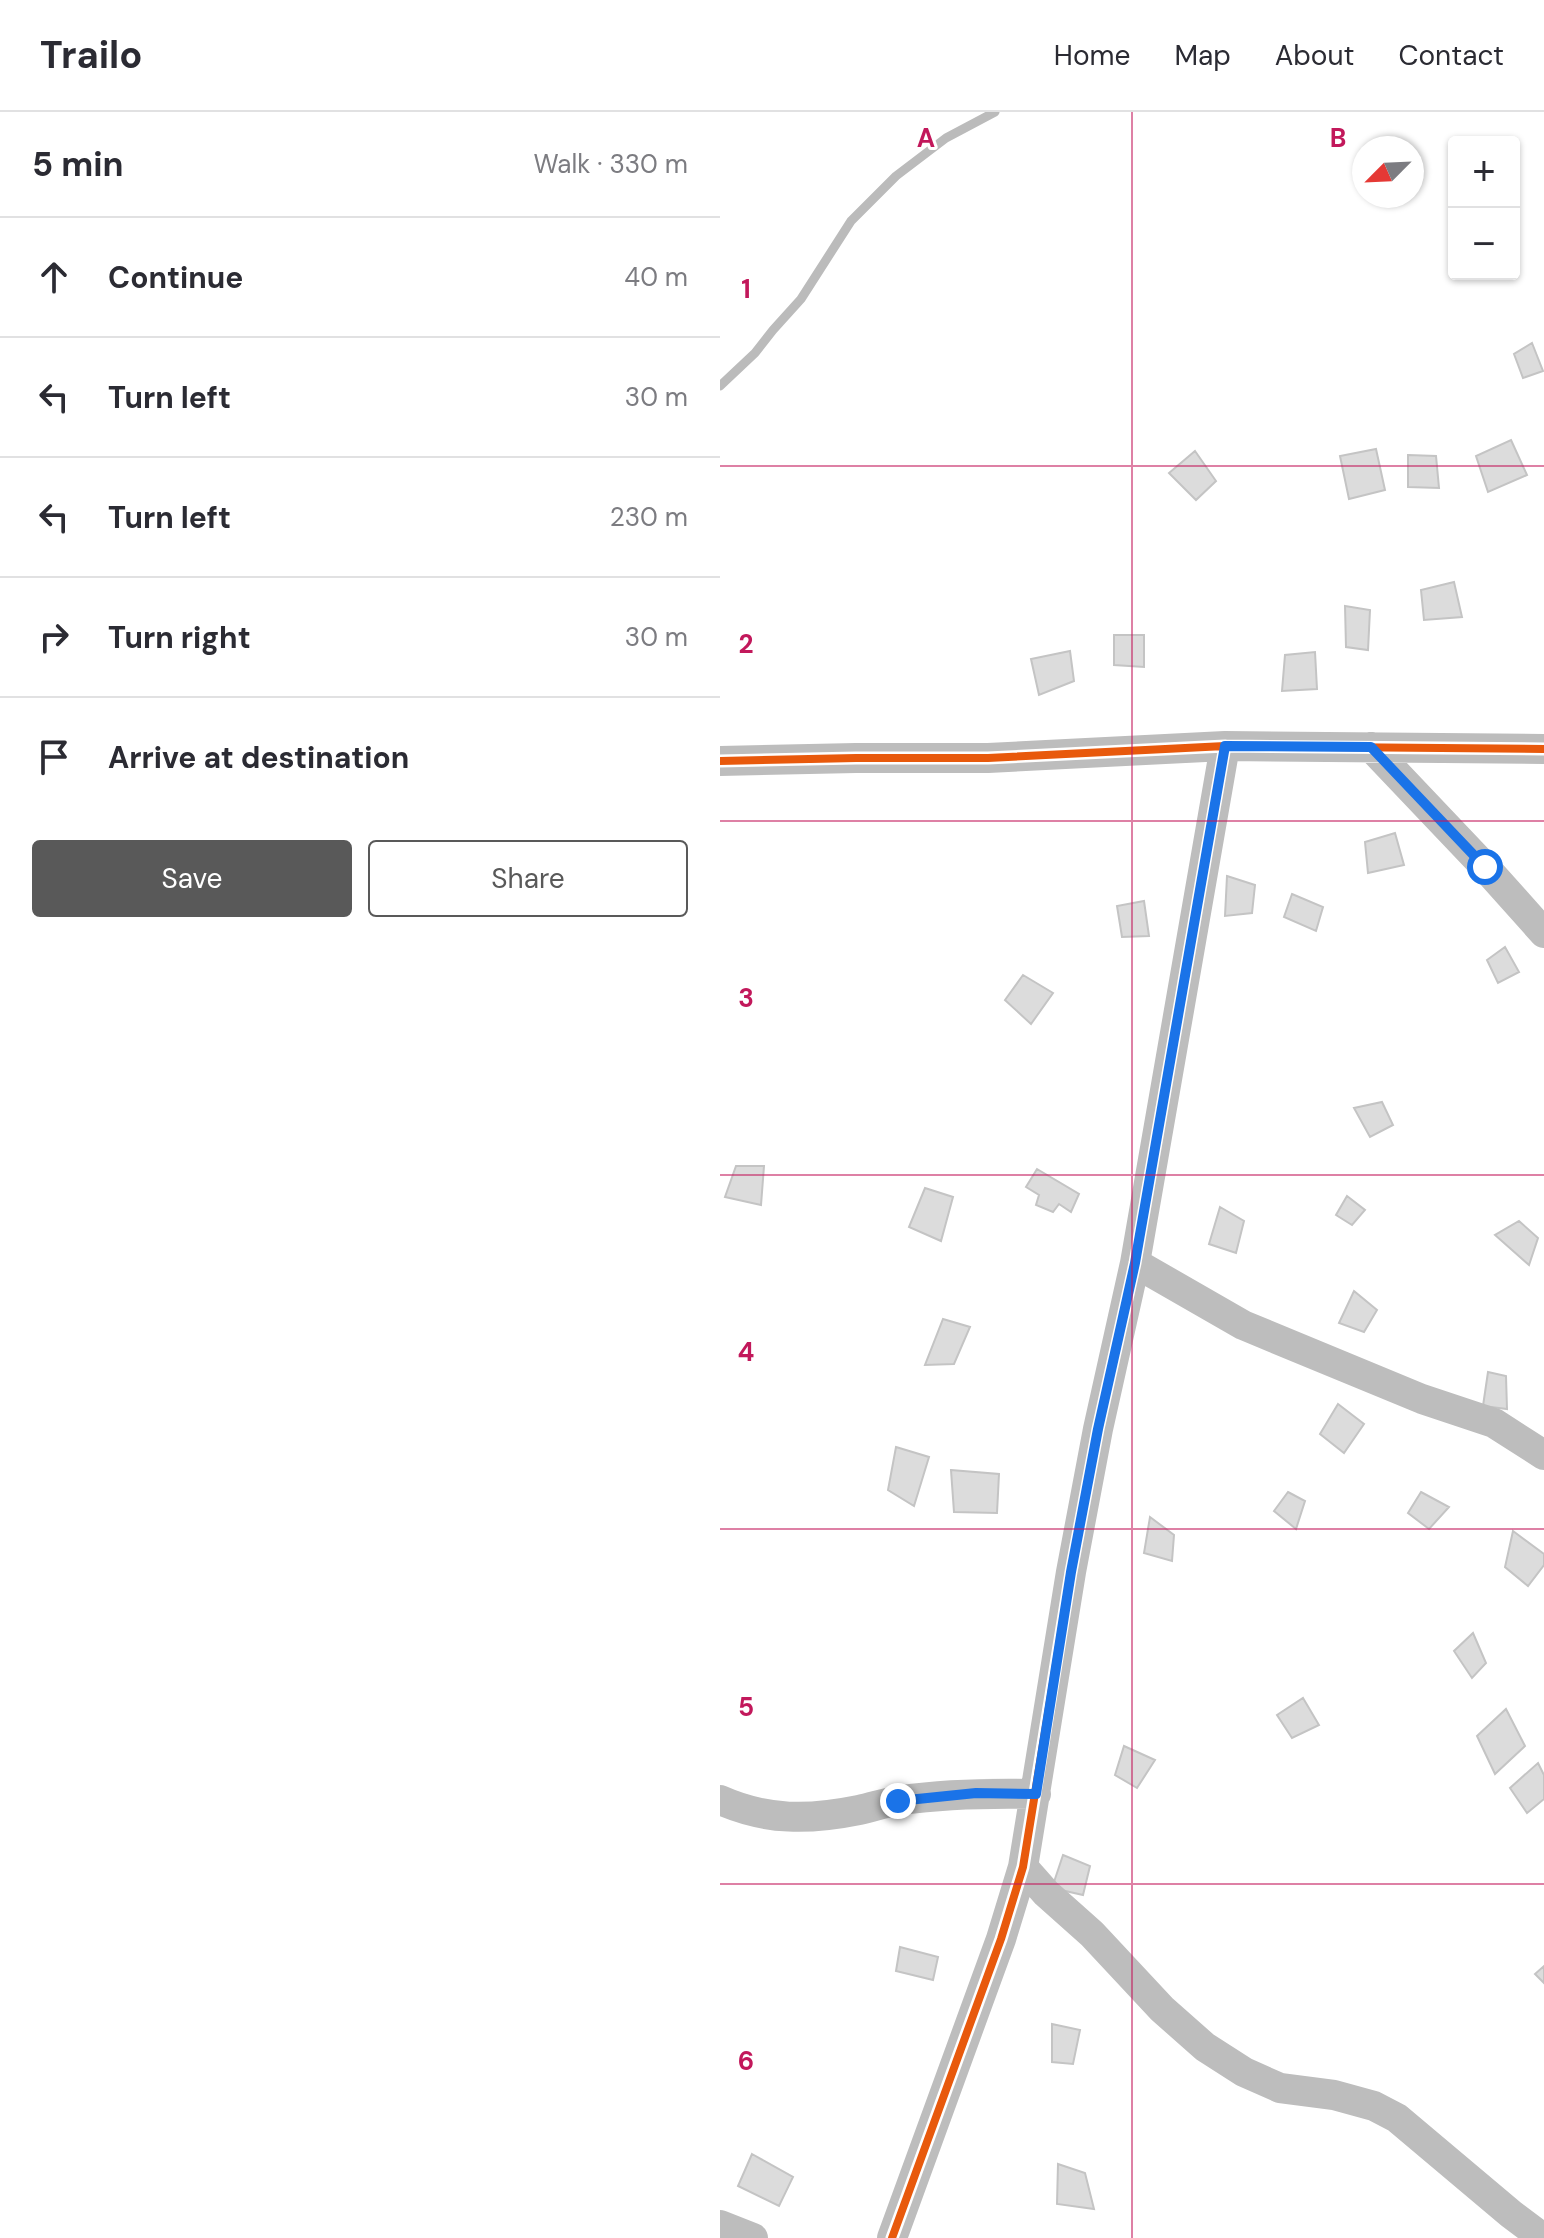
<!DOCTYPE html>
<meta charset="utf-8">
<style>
body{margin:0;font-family:"DM Sans",sans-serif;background:#f7f7f7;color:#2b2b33}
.controls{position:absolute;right:24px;top:24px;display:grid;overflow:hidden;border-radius:8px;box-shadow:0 2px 6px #0004}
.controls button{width:72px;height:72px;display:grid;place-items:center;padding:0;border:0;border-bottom:2px solid #e1e1e2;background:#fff;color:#2b2b33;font:40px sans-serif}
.compass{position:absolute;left:632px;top:24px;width:72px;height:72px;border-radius:50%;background:#fff;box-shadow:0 2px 6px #0004;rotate:246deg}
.stop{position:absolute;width:24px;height:24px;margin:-18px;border:6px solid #1a73e8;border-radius:50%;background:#fff}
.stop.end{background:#1a73e8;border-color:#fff;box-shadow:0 2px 8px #0008}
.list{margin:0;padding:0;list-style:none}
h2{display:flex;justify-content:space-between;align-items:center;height:104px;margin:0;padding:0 32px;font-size:34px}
h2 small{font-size:26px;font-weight:400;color:#7c7c81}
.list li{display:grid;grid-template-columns:52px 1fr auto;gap:24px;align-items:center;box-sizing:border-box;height:120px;padding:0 32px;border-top:2px solid #e1e1e2}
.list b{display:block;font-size:30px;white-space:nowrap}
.list em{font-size:26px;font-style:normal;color:#7c7c81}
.actions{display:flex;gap:16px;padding:24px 32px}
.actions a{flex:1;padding:18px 0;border:2px solid #595959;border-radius:8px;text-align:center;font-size:28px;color:#595959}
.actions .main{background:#595959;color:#fff}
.icon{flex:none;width:44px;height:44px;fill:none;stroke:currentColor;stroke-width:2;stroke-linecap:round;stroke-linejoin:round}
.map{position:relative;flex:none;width:824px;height:2126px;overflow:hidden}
header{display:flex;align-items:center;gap:48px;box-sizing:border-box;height:112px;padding:0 40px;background:#fff;border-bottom:2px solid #e1e1e2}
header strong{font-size:38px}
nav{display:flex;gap:44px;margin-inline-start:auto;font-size:28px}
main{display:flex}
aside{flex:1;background:#fff}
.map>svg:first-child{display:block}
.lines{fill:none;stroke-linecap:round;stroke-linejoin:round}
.stream{stroke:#bbb;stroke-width:9}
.building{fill:#dcdcdc;stroke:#c4c4c4;stroke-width:2}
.minor{stroke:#bdbdbd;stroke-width:30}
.cycleway-casing{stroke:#fff;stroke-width:13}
.cycleway{stroke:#e8590c;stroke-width:8}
.route{stroke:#1a73e8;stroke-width:10}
.grid{fill:none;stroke:#c2185b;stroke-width:2;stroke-opacity:0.55}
.grid-label{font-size:26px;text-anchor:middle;font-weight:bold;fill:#c2185b;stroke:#fff;stroke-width:6;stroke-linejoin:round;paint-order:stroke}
</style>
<header>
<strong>Trailo</strong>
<nav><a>Home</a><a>Map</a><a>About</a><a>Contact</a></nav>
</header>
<main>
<aside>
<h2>5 min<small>Walk · 330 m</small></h2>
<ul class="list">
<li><svg class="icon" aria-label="ahead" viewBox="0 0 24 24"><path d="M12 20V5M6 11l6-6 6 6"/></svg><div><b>Continue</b></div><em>40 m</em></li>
<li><svg class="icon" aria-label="left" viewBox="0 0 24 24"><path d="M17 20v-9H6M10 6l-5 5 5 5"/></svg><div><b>Turn left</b></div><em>30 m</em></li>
<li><svg class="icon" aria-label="left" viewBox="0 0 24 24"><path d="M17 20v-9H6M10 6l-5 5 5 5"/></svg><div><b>Turn left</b></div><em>230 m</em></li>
<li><svg class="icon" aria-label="right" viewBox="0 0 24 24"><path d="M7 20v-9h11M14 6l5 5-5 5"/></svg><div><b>Turn right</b></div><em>30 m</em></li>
<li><svg class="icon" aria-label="arrive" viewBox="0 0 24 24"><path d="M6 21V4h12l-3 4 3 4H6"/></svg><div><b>Arrive at destination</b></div></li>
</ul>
<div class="actions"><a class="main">Save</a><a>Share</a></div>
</aside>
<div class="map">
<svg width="824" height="2126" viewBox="0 0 824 2126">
<rect width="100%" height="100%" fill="#fff"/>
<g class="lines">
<path class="stream" d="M0 274 35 241 53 218 81 187 131 109 176 64 226 26 275 0"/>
</g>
<path class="building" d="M812 231 823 259 803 266 794 242Z
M791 328 807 363 768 380 756 344Z
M656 337 665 378 629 387 620 344Z
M475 339 496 369 476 388 449 361Z
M688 343 716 344 719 376 688 375Z
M734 470 742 505 704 508 701 478Z
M625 494 650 498 648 538 626 535Z
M394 523H424V555L394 553Z
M350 539 354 569 319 583 311 547Z
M595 540 597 577 562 579 565 543Z
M675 721 684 753 648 761 645 730Z
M507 764 535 773 532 801 505 804Z
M572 782 603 795 596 819 564 805Z
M424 789 429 824 402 825 397 794Z
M785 835 799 860 778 871 767 848Z
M303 863 333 881 311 912 285 888Z
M662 990 673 1013 650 1025 634 996Z
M16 1054H44L41 1093 5 1085Z
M317 1057 359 1082 351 1100 339 1092 333 1100 316 1093 319 1083 306 1075Z
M205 1076 233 1085 221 1129 189 1115Z
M627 1084 645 1098 632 1113 616 1103Z
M500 1095 524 1109 516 1141 489 1132Z
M799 1109 818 1126 809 1153 775 1123Z
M634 1179 657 1198 644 1220 619 1211Z
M223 1207 250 1215 234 1252 205 1253Z
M768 1260 786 1264 787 1297 763 1294Z
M618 1292 644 1312 624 1341 600 1322Z
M176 1335 209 1345 194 1394 168 1378Z
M231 1358 279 1362 277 1401 234 1400Z
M568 1380 585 1389 576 1417 554 1399Z
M701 1380 729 1395 709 1417 688 1401Z
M430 1405 454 1423 452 1449 424 1441Z
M793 1419 824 1442V1453L808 1474 785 1455Z
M753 1521 766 1551 752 1566 734 1539Z
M583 1586 599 1613 572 1626 557 1603Z
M786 1597 805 1634 775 1662 757 1624Z
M404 1634 435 1648 417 1676 395 1663Z
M818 1651 824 1663V1687L807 1701 790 1676Z
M343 1743 370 1754 363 1783 332 1776Z
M180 1835 218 1845 213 1868 176 1859Z
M824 1854V1871L815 1862Z
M332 1912 360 1918 353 1952 332 1950Z
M32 2042 73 2065 59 2094 18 2074Z
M338 2052 365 2061 374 2097 337 2092Z"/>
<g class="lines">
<path class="minor" d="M651 635 765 755 824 821
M0 649 136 646H268L505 634 824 637
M415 1151 523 1213 702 1287 774 1311 824 1343
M0 1688C47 1709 90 1708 139 1698 153 1695 167 1690 181 1688 226 1682 271 1681 316 1682
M303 1755 326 1781 372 1822 442 1897 485 1935 524 1960 560 1976 614 1983 654 1994 677 2006 791 2102 823 2126
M0 2113 33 2126
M172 2126 281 1827 303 1755 351 1460 378 1317 415 1151 505 634"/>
<g class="cycleway-casing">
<path id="cycleway" d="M0 649 136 646H268L505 634 824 637
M172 2126 281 1827 303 1755 351 1460 378 1317 415 1151 505 634"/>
</g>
<use href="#cycleway" class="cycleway"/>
</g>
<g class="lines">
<path class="route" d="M178 1689 256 1681 316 1682 351 1460 378 1317 415 1151 505 634 651 635 765 755"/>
</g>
<path class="grid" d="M412 0V2126M0 354H824M0 709H824M0 1063H824M0 1417H824M0 1772H824"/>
<g class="grid-label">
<text x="206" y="35">A</text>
<text x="618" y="35">B</text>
<text x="26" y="186">1</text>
<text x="26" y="541">2</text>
<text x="26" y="895">3</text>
<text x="26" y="1249">4</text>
<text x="26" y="1604">5</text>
<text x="26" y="1958">6</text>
</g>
</svg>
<div class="controls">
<button>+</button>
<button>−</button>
</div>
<svg class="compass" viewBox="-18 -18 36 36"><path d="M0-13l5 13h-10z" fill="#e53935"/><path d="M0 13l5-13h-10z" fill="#7c7c81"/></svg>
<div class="stop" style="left:765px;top:755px"></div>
<div class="stop end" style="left:178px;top:1689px"></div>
</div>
</main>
